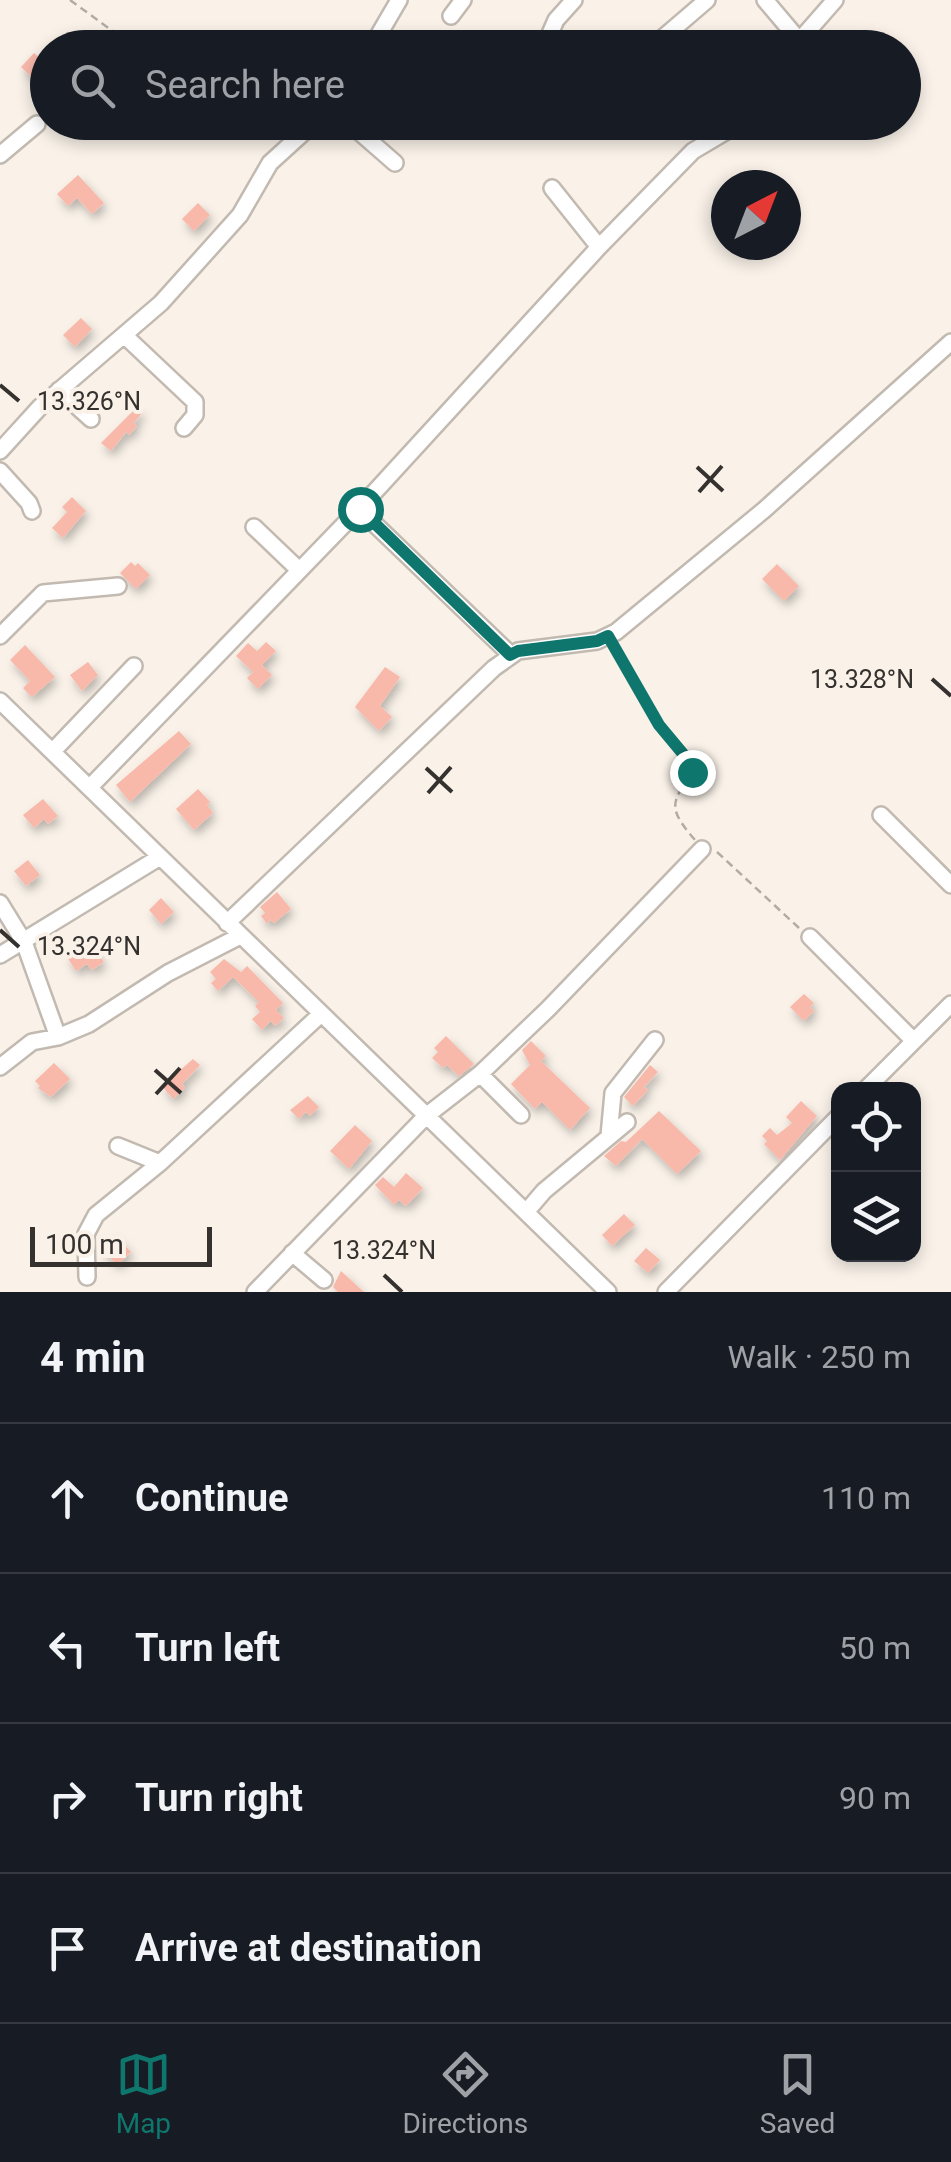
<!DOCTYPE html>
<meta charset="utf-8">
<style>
body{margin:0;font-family:Roboto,sans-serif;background:#242831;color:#f1f3f6}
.controls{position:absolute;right:30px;bottom:30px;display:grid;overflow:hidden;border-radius:20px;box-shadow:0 5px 15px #0003}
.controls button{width:90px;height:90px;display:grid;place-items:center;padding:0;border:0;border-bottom:2px solid #363941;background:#171b24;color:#f1f3f6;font:50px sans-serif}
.compass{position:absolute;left:711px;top:170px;width:90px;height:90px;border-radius:50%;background:#171b24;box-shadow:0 5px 15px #0003;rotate:42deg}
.scale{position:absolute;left:30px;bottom:25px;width:182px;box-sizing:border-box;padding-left:10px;border:5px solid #34312e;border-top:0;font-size:28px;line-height:35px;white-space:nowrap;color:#34312e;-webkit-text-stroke:8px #faf2e9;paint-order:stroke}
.stop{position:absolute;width:30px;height:30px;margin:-22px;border:8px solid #0f766e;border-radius:50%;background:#fff}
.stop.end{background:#0f766e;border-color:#fff;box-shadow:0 2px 10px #0008}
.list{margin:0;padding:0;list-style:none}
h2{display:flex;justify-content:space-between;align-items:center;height:130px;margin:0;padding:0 40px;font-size:42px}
h2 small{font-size:32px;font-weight:400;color:#9ea1a6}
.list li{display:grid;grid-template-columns:65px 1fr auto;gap:30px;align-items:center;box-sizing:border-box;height:150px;padding:0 40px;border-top:2px solid #363941}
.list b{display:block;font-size:38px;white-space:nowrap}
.list em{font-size:32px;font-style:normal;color:#9ea1a6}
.icon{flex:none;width:55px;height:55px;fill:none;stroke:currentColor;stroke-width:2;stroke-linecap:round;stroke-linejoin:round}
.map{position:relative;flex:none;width:951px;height:1292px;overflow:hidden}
.search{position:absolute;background:#171b24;box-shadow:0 5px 15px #0003;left:30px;right:30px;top:30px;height:110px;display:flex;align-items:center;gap:25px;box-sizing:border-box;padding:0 35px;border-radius:55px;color:#9ea1a6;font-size:38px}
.sheet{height:730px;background:#171b24}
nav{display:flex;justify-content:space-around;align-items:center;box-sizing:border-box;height:140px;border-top:2px solid #363941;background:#171b24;font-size:28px;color:#9ea1a6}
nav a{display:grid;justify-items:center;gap:5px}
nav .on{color:#0f766e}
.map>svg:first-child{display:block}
.building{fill:#f8b8aa;filter:url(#shadow)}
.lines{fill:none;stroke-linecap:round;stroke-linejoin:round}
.minor-casing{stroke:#c2bab1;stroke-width:20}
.path{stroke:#b2aca5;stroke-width:2.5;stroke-dasharray:8 5;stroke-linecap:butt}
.minor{stroke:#fff;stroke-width:15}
.route{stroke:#0f766e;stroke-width:12}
.ticks{fill:none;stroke:#34312e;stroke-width:4}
.ticks-label{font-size:25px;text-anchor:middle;fill:#34312e;stroke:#faf2e9;stroke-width:8;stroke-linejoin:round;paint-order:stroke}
</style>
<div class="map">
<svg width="951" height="1292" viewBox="0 0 951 1292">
<defs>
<filter id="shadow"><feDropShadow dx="3" dy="5.5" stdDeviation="5" flood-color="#0004"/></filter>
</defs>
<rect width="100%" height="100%" fill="#faf2e9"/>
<path class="building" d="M34 53 48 65V81L42 87 21 67Z
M78 175 104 203 92 214 77 198 68 206 57 194Z
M198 203 210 215 194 231 182 219Z
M81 318 92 329 75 347 63 335Z
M136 408 142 413 134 423 137 426 129 435 126 432 111 451 101 443Z
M72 497 86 511 63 538 52 528 67 512 62 507Z
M131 562 135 566 138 563 150 575 136 589 120 573Z
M777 564 799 586 784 601 762 579Z
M266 642 276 651 262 665 272 675 258 689 247 678 253 672 236 656 248 643 257 651Z
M25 645 55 677 32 697 23 688 30 681 10 660Z
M88 662 98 675 82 691 70 675Z
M385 667 400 677 380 706 392 717 379 731 355 707Z
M179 731 191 744 130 802 116 785Z
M198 789 210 802 207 805 213 813 194 830 176 809Z
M43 799 58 816 48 824 44 819 34 828 23 815Z
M28 860 40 875 26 886 14 871Z
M277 892 291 909 274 923 271 920 267 924 261 916 265 913 260 907Z
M161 898 174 912 161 924 149 910Z
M89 941 104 962 92 970 87 964 76 971 67 957Z
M224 959 241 972 247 966 283 1003 276 1010 284 1018 275 1026 271 1021 262 1030 252 1019 260 1012 255 1006 259 1002 233 977 218 991 211 983 216 979 210 972Z
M804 994 814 1003 810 1007 814 1011 804 1021 790 1007Z
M446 1036 474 1064 459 1076 447 1065 443 1068 432 1058 438 1052 434 1048Z
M531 1041 546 1056 541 1061 590 1108 570 1130 542 1102 535 1109 511 1084 530 1065 522 1050Z
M193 1059 200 1065 182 1084 185 1088 173 1099 162 1086Z
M54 1063 70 1079 51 1097 38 1088 40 1086 35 1081Z
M650 1065 658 1072 644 1087 648 1090 633 1106 624 1097Z
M308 1096 319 1107 310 1116 306 1112 299 1119 290 1110Z
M801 1101 817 1116 780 1160 764 1144 767 1141 762 1136 770 1128 777 1135 792 1123 786 1117Z
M659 1111 701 1151 677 1174 642 1139 616 1166 604 1156 621 1141 626 1142Z
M355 1125 372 1141 349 1169 330 1151Z
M406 1173 423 1188 406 1206 399 1200 394 1205 375 1185 383 1177 394 1187Z
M624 1214 635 1225 612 1246 602 1235Z
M115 1235 131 1252 117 1265 101 1248Z
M646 1248 660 1260 648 1273 634 1261Z
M341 1271 364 1292H338L333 1287Z"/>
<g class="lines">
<g class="minor-casing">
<path id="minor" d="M765 0 798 39
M451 16 463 0
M371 48 399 0
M555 48 549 36 556 20 574 0
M651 48 707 0
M793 48 835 0
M348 122 395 163
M0 155 37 124
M552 188 599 247
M124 335 195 402V415L184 428
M59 390 91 419
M0 451 40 407 161 303 240 215 270 163 315 122
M0 471 29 503 32 511
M359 509 511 655
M254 527 299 570
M0 636 43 593 118 586
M0 701 608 1292
M53 751 134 666
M91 786 359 509 599 247 693 151 742 122
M881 815 951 885
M0 903 24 942 58 1037
M227 923 494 668 518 651 597 641 616 632 764 510 951 342
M810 937 914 1041
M0 955 160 857
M0 1067 32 1042 58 1037 89 1024 168 973 240 936
M480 1074 521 1115
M865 1090 951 1004
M609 1136 613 1093 655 1040
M118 1146 160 1163
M526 1212 544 1191 627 1122
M292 1253 324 1280
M87 1277 86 1234 96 1215 160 1163 321 1014
M255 1292 426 1116 480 1074 548 1009 702 849
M666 1292 838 1117"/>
</g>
<path class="path" d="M70 0 136 48
M614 646 659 725 694 767C674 803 664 804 695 840
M717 852 799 928"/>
<use href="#minor" class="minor"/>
</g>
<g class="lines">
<path class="route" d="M360 509 510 655 518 651 597 641 608 636 659 725 694 767 692 772"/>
</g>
<path class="ticks" d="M0 385 19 401M697 467 723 491M699 492 722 466M932 679 951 696M426 768 452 792M428 793 451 767M0 930 19 947M155 1070 181 1093M156 1094 180 1068M384 1275 402 1292"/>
<g class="ticks-label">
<text x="89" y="410">13.326°N</text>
<text x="862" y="688">13.328°N</text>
<text x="89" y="955">13.324°N</text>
<text x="384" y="1259">13.324°N</text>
</g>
</svg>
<div class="controls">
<button><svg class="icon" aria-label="locate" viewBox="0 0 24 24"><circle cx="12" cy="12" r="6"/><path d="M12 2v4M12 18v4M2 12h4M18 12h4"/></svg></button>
<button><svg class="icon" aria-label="layers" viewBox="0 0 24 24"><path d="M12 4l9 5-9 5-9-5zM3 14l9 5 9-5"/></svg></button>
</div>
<svg class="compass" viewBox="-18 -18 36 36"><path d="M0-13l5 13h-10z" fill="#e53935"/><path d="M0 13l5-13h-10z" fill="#9ea1a6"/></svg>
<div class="scale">100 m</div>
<div class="stop" style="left:360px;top:509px"></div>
<div class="stop end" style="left:692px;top:772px"></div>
<div class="search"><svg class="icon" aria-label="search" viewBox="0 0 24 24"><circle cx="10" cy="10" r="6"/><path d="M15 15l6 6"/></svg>Search here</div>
</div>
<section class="sheet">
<h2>4 min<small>Walk · 250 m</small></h2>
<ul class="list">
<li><svg class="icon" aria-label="ahead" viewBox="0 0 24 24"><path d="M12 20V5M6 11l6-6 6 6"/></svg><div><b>Continue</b></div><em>110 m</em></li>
<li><svg class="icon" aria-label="left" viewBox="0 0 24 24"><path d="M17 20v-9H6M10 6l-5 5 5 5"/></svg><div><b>Turn left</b></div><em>50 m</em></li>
<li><svg class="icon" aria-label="right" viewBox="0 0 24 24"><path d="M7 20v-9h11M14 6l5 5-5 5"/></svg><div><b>Turn right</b></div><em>90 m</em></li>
<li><svg class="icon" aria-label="arrive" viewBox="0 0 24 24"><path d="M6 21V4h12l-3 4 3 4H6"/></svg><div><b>Arrive at destination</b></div></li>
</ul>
</section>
<nav>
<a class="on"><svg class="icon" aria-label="map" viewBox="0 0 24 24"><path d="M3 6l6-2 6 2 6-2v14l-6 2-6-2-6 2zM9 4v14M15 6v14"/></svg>Map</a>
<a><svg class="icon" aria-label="directions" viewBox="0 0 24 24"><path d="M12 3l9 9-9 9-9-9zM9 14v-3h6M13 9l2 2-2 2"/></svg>Directions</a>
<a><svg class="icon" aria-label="saved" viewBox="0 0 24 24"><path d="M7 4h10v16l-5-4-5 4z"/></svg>Saved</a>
</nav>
